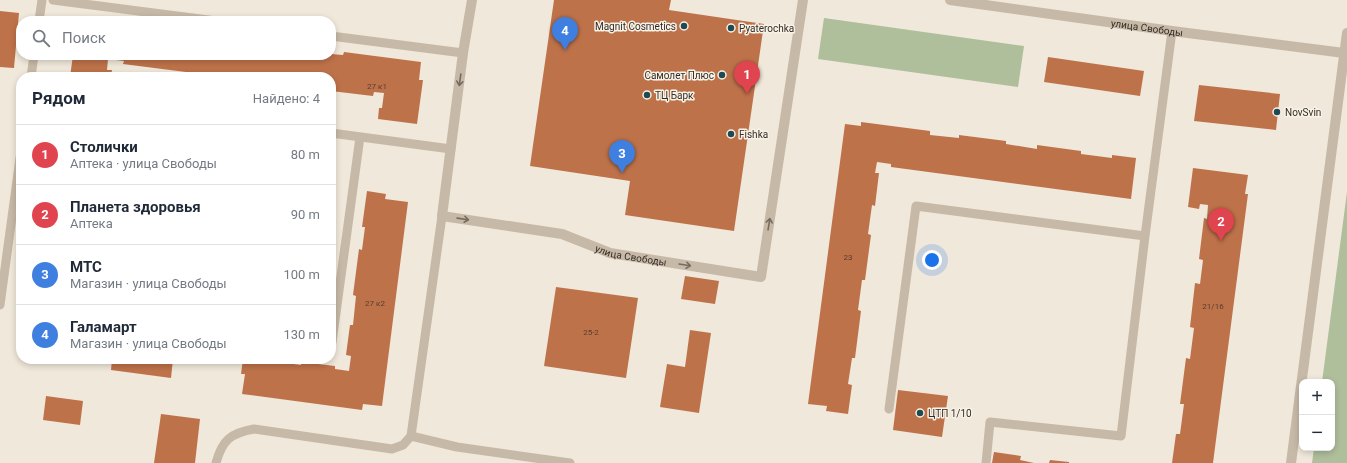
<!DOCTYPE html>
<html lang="ru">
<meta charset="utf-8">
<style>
body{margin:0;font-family:Roboto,sans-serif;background:#f2f2f3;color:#1f2937}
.controls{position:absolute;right:12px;bottom:12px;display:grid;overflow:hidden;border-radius:8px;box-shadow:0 2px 6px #0003}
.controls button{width:36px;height:36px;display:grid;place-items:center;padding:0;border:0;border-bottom:1px solid #e0e1e3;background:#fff;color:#1f2937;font:20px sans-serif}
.you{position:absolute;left:932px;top:260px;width:14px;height:14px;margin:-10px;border:3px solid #fff;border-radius:50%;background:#1a73e8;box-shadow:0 0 0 6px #1a73e833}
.badge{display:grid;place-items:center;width:26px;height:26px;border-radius:50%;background:#1f4a53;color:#fff;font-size:13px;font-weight:700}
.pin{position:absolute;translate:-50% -33px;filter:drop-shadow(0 1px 2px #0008)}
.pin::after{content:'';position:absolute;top:21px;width:14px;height:12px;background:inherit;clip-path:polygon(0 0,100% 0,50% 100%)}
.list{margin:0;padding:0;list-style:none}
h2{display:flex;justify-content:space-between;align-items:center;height:52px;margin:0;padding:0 16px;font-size:17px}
h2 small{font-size:13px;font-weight:400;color:#747a83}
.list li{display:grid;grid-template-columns:26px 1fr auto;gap:12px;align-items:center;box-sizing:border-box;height:60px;padding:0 16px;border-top:1px solid #e0e1e3}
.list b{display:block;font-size:15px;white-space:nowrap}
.list p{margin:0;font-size:13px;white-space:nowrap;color:#747a83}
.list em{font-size:13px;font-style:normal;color:#747a83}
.icon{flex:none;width:22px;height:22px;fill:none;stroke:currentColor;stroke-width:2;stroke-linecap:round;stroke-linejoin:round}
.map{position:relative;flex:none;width:1347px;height:463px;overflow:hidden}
.search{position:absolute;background:#fff;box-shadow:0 2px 6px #0003;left:16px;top:16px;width:320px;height:44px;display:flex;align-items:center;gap:10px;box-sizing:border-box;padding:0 14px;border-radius:16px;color:#747a83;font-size:15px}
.panel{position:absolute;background:#fff;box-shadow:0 2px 6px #0003;left:16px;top:72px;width:320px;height:292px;border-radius:16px}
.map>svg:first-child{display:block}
.green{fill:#afbe9b}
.building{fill:#be724a}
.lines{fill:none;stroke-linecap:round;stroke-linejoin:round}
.service{stroke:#c7b9a7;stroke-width:9}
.minor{stroke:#c7b9a7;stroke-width:10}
.oneway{stroke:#766b61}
.poi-dot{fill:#1f4a53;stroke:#f8f2e6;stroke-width:1.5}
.labels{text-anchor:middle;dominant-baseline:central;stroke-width:3;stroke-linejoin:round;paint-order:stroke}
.number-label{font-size:8px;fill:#563e30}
.poi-label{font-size:10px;fill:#342c27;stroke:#f8f2e6;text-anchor:start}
.street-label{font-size:10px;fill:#342c27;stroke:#f8f2e6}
</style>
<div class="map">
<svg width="1347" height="463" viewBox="0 0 1347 463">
<rect width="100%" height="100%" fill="#f0e8da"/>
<path class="green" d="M824 18 1024 46 1018 87 818 59Z
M1347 192V463H1312L1314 448H1332V382H1322Z"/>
<path class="building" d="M554 0H671L669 10 764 24 734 231 625 215 630 181 530 166Z
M0 11 19 13 14 68 0 67Z
M344 52 421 62 419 80H423L417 124 378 119 379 108H382L384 93 374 92 373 96 331 91V77H225L123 64 124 61 108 59 107 70H112L111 77H70L73 55H331V54L343 55Z
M1048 57 1144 71 1140 96 1044 82Z
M1199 85 1280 94 1276 130 1194 121Z
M861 122 930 131V135L959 138V135L1006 141V144L1037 149V145L1081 151V154L1112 158V155L1136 158 1131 199 891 167V164L877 162 875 173H879L875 206 872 205 868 234 871 235 865 280H862L858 310 861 311 855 358H852L848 384 852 385 848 414 826 411 827 406 808 404 845 124 861 126Z
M1193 168 1248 175 1245 194H1248L1213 463H1172L1176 434H1180L1184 404H1180L1186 358 1190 359 1194 328 1190 327 1195 283 1200 284 1203 260 1199 259 1204 218 1207 219 1208 205 1200 204 1199 209 1188 207Z
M367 191 386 194 385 199 408 202 382 406 363 404 362 410 242 394 245 374H241L243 359H271L270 361 301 365V362L335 366V369L349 371 351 356 346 355 350 325H353L356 296 353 295 359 249 362 250 365 227H362Z
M685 276 719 281 715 304 681 299Z
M556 287 638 298 626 378 544 366Z
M690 330 711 333 699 413 660 407 667 364 685 367Z
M112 359H173L171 378 111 370Z
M898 390 948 396 942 437 893 430Z
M46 396 83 401 80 425 43 420Z
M161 414 200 419 195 463H154Z
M994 452 1021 456 1020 460 1034 463H992Z
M1050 460 1069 462V463H1049Z"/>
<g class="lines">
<path class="service" d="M53 0 216 21
M39 21 42 0
M331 36 463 53
M31 77 34 55
M331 133 451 149
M0 305 21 151
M331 342H332L360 137
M889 409 916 206 1145 236 1172 31
M411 436 457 447 570 463
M216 463C222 440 231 433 254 429L392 449 403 445 411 436 442 216
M986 463 990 422 1121 436 1145 236"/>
<g class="minor">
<path id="s1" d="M472 0 463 53 442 216 562 234 610 253 761 277 803 0"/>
<path id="s2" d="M950 0 1172 31 1344 53"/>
<path d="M1291 463 1347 33"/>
</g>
</g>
<defs><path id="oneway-shaft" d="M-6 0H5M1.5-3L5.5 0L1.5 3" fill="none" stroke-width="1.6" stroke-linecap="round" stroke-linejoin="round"/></defs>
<g class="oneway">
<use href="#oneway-shaft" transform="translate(460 80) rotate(98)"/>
<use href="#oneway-shaft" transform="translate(463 219) rotate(8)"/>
<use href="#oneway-shaft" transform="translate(769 224) rotate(-81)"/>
<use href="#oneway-shaft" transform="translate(685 265) rotate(9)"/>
</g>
<g class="poi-dot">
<circle cx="684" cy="26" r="4"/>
<circle cx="731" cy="28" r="4"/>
<circle cx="722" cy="75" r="4"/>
<circle cx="647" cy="95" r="4"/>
<circle cx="1277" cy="112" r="4"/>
<circle cx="731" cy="134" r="4"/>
<circle cx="920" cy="413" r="4"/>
</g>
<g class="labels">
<g class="number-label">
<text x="377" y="86">27 к1</text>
<text x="848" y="257">23</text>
<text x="375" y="303">27 к2</text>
<text x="1213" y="306">21/16</text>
<text x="591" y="332">25-2</text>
</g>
<g class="poi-label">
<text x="676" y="26" text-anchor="end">Magnit Cosmetics</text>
<text x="739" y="28">Pyaterochka</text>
<text x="714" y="75" text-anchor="end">Самолет Плюс</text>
<text x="655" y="95">ТЦ Барк</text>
<text x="1285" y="112">NovSvin</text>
<text x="739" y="134">Fishka</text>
<text x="928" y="413">ЦТП 1/10</text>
</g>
<g class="street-label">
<text stroke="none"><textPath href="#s2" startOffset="199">улица Свободы</textPath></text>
<text stroke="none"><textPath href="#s1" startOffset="412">улица Свободы</textPath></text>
</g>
</g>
</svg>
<div class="controls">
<button>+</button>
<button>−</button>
</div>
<div class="you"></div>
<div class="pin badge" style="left:747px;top:94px;background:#e0444e">1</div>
<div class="pin badge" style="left:1221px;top:241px;background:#e0444e">2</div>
<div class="pin badge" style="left:622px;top:173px;background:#3f7fe0">3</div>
<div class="pin badge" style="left:565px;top:50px;background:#3f7fe0">4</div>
<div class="search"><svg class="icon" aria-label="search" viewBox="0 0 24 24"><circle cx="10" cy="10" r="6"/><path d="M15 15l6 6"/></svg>Поиск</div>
<section class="panel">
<h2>Рядом<small>Найдено: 4</small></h2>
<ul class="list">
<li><span class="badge" style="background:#e0444e">1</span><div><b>Столички</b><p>Аптека · улица Свободы</p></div><em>80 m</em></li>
<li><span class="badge" style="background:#e0444e">2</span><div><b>Планета здоровья</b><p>Аптека</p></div><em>90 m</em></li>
<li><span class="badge" style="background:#3f7fe0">3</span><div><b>МТС</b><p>Магазин · улица Свободы</p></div><em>100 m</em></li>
<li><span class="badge" style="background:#3f7fe0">4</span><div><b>Галамарт</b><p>Магазин · улица Свободы</p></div><em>130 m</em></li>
</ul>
</section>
</div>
